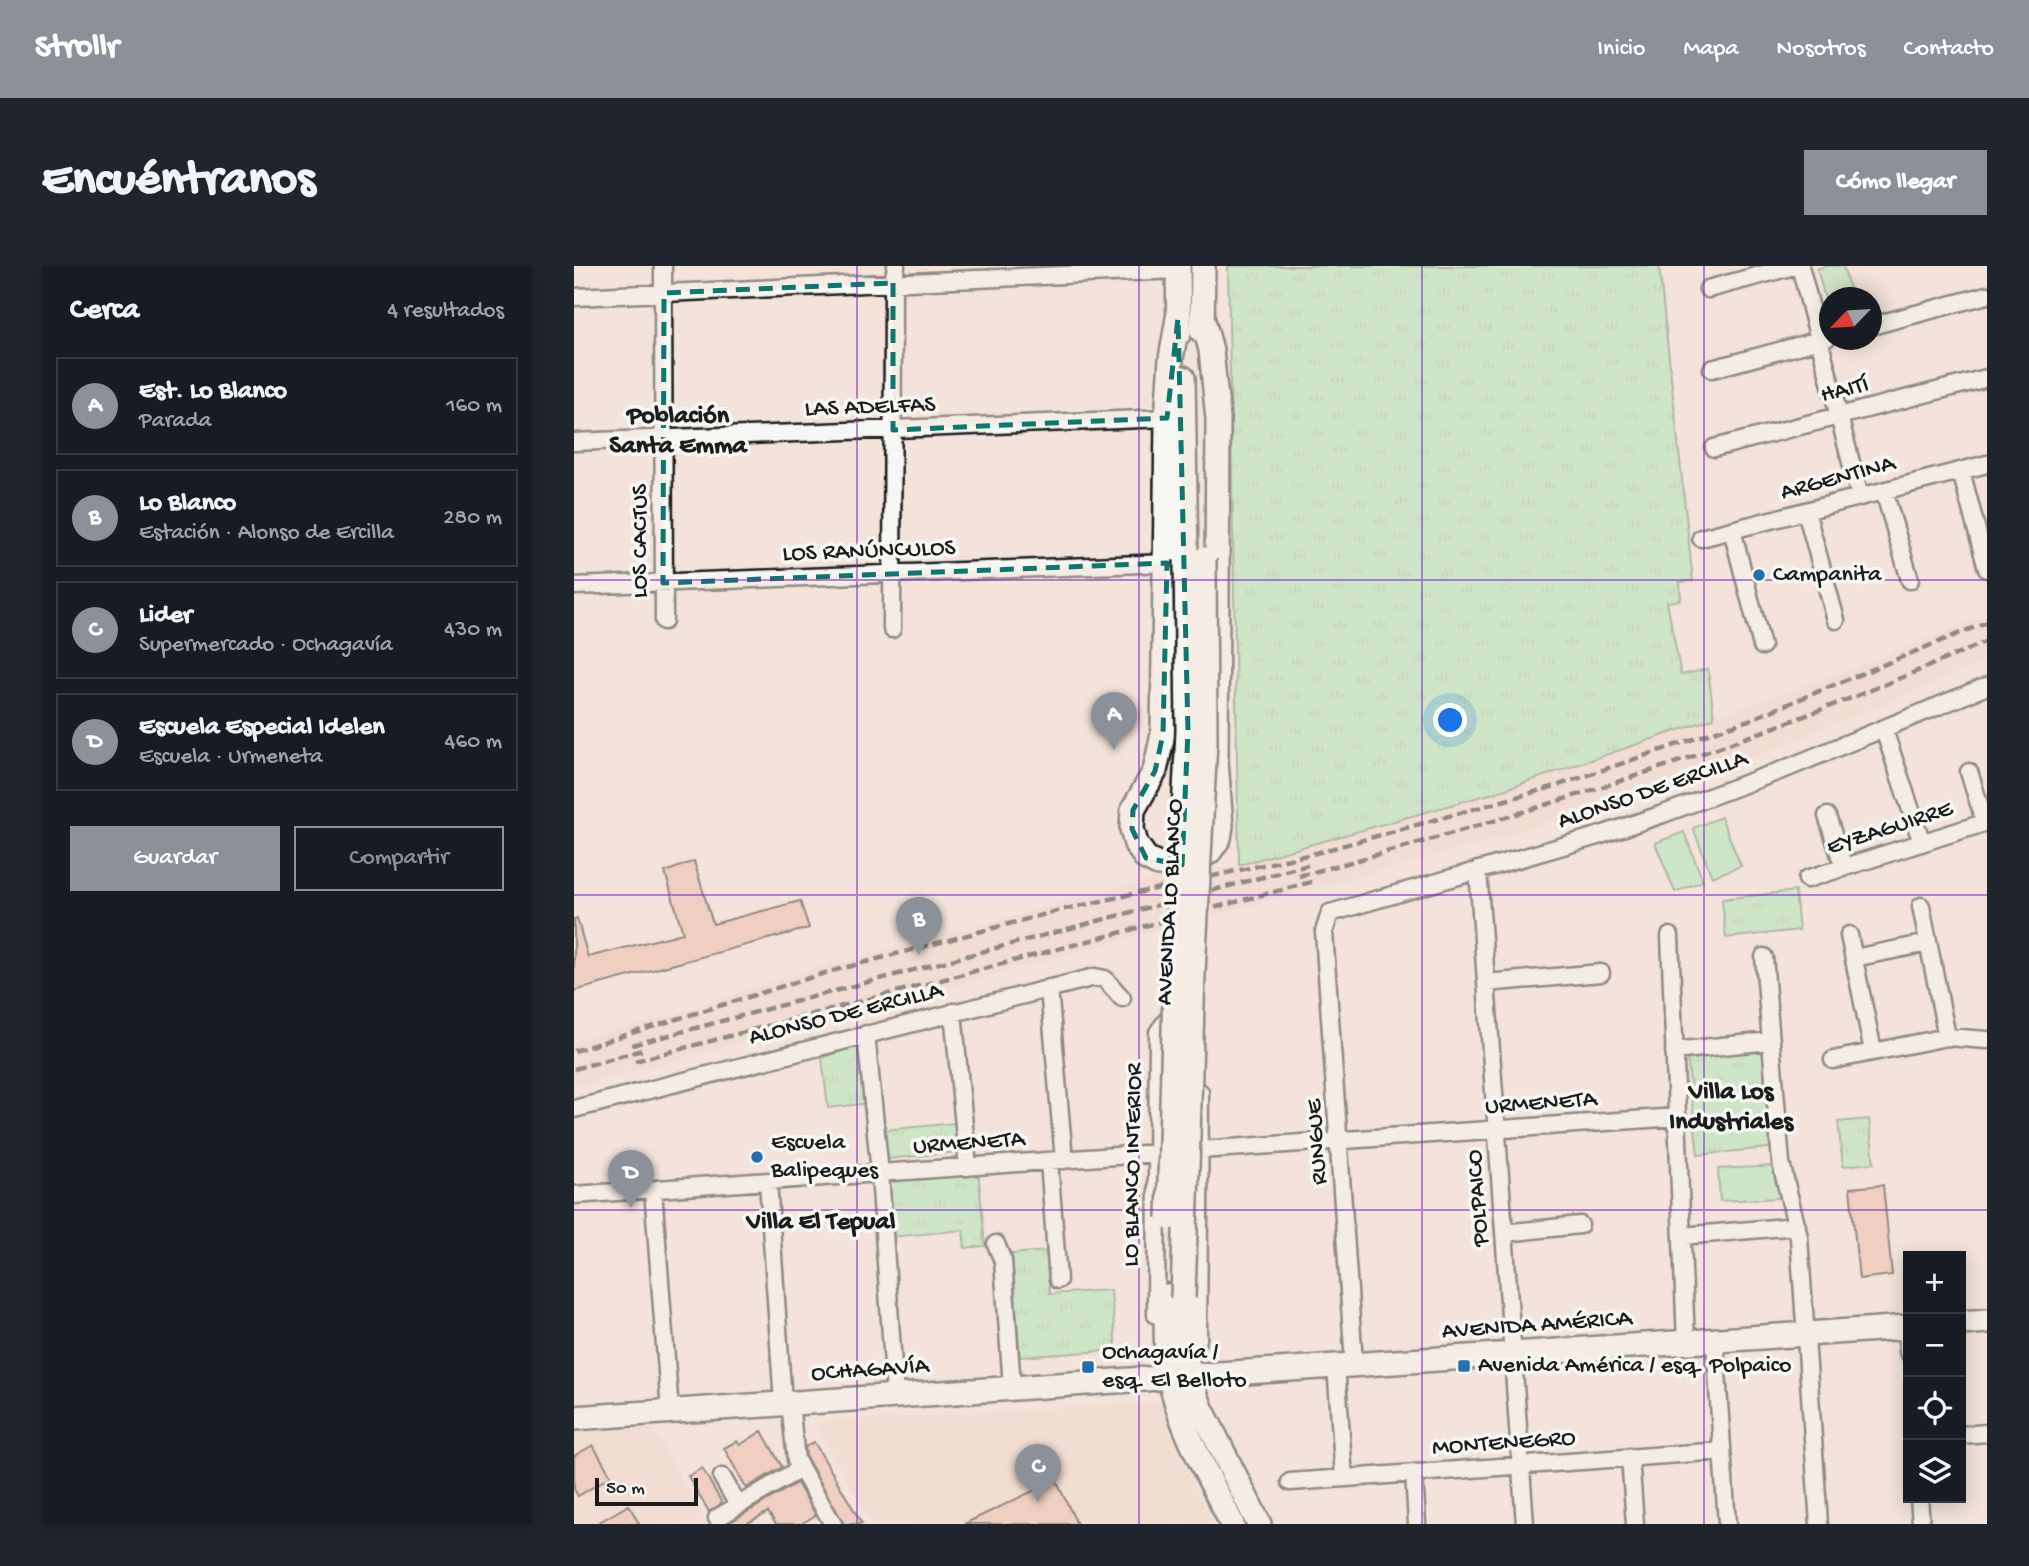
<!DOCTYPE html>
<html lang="es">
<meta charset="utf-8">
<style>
body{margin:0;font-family:"Gochi Hand",sans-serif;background:#20242c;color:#f1f3f6}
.controls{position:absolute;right:21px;bottom:21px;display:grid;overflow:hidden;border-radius:0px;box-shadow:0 4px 18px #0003}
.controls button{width:63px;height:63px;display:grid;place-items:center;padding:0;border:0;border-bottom:2px solid #363941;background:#171b24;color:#f1f3f6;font:35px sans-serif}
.compass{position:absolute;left:1245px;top:21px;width:63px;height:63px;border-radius:50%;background:#171b24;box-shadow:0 4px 18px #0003;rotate:245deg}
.scale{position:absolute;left:21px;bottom:18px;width:103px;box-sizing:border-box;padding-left:7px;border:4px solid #1c1c1c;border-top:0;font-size:19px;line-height:24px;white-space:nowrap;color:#1c1c1c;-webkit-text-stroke:5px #f6f6f2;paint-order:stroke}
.you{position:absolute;left:877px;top:455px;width:24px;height:24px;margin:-18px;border:5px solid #fff;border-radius:50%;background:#1a73e8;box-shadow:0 0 0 10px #1a73e833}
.badge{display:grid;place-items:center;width:46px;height:46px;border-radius:50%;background:#8c9099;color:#fff;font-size:23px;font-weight:700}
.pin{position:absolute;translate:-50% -58px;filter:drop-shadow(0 2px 4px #0008)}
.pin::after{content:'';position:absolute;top:37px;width:24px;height:21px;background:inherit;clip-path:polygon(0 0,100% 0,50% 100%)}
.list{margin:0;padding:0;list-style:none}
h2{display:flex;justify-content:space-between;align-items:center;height:91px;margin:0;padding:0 28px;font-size:30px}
h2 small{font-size:23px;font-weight:400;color:#9ea1a6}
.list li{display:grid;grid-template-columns:46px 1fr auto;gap:21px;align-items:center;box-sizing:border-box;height:98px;margin:0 14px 14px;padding:0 14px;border:2px solid #363941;border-radius:0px}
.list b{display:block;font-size:26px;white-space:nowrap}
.list p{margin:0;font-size:23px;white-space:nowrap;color:#9ea1a6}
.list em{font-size:23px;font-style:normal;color:#9ea1a6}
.actions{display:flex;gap:14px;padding:21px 28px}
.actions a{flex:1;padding:16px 0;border:2px solid #8c9099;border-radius:0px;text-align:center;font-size:24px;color:#8c9099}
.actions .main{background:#8c9099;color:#fff}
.icon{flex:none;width:38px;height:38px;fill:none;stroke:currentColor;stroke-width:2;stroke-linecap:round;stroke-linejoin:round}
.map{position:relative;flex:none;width:1413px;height:1258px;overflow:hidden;border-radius:0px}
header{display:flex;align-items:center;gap:42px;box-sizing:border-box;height:98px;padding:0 35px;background:#8c9099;color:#fff}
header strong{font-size:33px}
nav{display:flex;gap:38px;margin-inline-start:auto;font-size:24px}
.intro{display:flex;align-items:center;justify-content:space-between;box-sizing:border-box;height:168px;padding:0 42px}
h1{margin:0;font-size:49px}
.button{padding:18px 32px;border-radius:0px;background:#8c9099;color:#fff;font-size:24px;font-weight:700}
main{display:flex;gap:42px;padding:0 42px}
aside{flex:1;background:#171b24;border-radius:0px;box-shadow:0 4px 18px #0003}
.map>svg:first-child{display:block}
.built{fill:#f1d6c9}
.grass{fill:url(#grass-tufts);stroke:#608166;stroke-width:2}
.pitch{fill:#a5e6b0;stroke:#608166;stroke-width:2}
.building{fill:#edb6a2;stroke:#1c1c1c;stroke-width:2}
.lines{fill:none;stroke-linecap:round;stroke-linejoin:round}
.minor-casing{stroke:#1c1c1c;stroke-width:21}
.secondary-casing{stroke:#1c1c1c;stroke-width:28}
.minor{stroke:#f6f6f2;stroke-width:16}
.secondary{stroke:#f6f6f2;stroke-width:23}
.rail{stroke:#1c1c1c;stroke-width:4.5;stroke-dasharray:10 5;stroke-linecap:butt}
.secondary-bridge-casing{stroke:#1c1c1c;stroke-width:28;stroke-linecap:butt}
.secondary-bridge{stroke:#f6f6f2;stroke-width:23}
.marked{fill:none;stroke:#0f766e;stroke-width:5;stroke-dasharray:14 9;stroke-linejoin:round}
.grid{fill:none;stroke:#7b2cbf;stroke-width:2;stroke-opacity:0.55}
.poi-dot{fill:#1f6fb2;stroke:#f6f6f2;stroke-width:2.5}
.labels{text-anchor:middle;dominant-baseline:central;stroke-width:7;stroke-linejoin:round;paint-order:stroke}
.street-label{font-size:24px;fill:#1c1c1c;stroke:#f6f6f2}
.poi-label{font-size:24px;fill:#1c1c1c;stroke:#f6f6f2;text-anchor:start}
.neighbourhood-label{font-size:26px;font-weight:bold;fill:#1c1c1c;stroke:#f6f6f2}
</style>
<header>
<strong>Strollr</strong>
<nav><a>Inicio</a><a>Mapa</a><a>Nosotros</a><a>Contacto</a></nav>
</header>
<div class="intro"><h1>Encuéntranos</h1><a class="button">Cómo llegar</a></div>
<main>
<aside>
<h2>Cerca<small>4 resultados</small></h2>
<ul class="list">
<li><span class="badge">A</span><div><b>Est. Lo Blanco</b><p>Parada</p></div><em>160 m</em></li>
<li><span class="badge">B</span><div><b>Lo Blanco</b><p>Estación · Alonso de Ercilla</p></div><em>280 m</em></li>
<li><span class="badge">C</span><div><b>Lider</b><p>Supermercado · Ochagavía</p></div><em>430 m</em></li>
<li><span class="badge">D</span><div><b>Escuela Especial Idelen</b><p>Escuela · Urmeneta</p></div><em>460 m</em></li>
</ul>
<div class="actions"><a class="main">Guardar</a><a>Compartir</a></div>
</aside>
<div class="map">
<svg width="1413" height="1258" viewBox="0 0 1413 1258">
<defs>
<pattern id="grass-tufts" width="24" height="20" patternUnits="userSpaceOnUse" patternTransform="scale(1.75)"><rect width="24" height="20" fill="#a5e6b0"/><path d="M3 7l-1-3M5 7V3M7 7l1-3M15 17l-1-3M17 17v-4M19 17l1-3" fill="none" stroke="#8dc597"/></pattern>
</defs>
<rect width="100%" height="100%" fill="#f3e3da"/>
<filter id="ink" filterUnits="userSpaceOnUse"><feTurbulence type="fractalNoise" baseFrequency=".0143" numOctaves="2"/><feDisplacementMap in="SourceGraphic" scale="14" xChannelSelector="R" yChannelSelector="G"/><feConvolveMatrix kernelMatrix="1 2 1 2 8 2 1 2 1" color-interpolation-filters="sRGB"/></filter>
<g filter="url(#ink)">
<path class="built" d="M1413 349V395L1168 496 905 578 0 821V775L105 747 219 709 578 613 665 599 866 544 1262 409Z
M588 1136 603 1181 639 1258H298L240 1156Z
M78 1161 133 1258H0V1166Z"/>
<path class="grass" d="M654 0H1085L1119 315 1106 316 1107 334 1093 336 1107 409 1134 403 1140 452 923 526 665 599Z
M1221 625 1225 664 1152 672 1148 633Z
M289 777 296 837 254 842 248 792Z
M1193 782 1203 881 1124 889 1113 790Z
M1295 853 1300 897 1269 900 1264 856Z
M391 856 394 885 313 893 311 864Z
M404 903 411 980 391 982 389 964 318 971 312 911Z
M472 985 476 1028 537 1024 542 1084 446 1091 438 988Z"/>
<path class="pitch" d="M1252 0H1269L1278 31 1255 32V47L1243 3Z
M1147 551 1167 600 1138 611 1119 562Z
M1110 566 1129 615 1101 626 1081 577Z
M1203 900 1205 932 1146 935 1144 903Z"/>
<path class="building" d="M120 595 139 658 226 635 235 662 0 725V653L3 652 14 691 109 667 91 606Z
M1309 919 1318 1009 1285 1013 1276 922Z
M188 1165 208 1201 172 1222 150 1182 163 1175 166 1179Z
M240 1176 266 1220 288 1258H270L232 1191 231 1181Z
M19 1179 37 1210 4 1230 0 1223V1190Z
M128 1202 148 1237 135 1246 114 1210Z
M482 1214 503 1258H390Z
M223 1217 242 1249 227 1258H202L194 1246 172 1258H153Z
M55 1239 65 1258H22Z"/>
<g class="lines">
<g class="minor-casing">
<path id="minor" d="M89 0 90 355
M1226 0 1286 231
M1134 23 1220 0
M0 31 604 4
M1297 60 1413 29
M1138 103 1253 72
M0 176 593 152
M1140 182 1413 112
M1387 205 1413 303
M1310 225 1336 314
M1232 245 1262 354
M1158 264 1188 380
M1127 272 1413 198
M0 320 593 297
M318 363 319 17 322 0
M1310 464 1348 577
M1395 506 1411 557
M1253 550 1270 602
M904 604 951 1258
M1233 613 1413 556
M1347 640 1373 771
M1275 669 1299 785
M1096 670 1112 1077
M1190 691 1207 897 1225 971 1245 1258
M1280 692 1354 677
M912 717 1027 707
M475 722 490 894
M379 746 394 901
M292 768 306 907 321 1129
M1100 785 1196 775
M1259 794 1373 771 1413 774
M0 843 521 711 531 713 548 732
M626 884 1103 851
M475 895 484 1014
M194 915 209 1137
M79 924 96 1145
M0 929 583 887
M930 967 1006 959
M1108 970 1223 960
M422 978 429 995 438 1121
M582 1049 584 766 593 754 607 748
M1333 1061 1334 1086
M1141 1075 1153 1258
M614 1095 624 1073 626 826
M780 1097 750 666 756 647 1027 569 1089 548 1211 503 1413 420
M762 1099 770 1212
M216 1137 222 1194 259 1258
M1387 1169 1413 1167
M1056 1191 1061 1258
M840 1207 843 1258
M148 1211 164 1239
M716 1216 1148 1185
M1345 1232 1347 1258
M143 1252 226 1203"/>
</g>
<g class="secondary-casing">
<path id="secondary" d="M604 0 605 67
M604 52 597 93 593 152 589 468 581 505 559 544 558 563 562 578 572 592 584 598 605 599 622 595 636 585 645 572 647 560 642 495 644 153 637 84 628 51
M628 65 629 0
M609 112 612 294
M593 1030C592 1057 591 1085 596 1112 606 1163 636 1212 658 1258
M609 1032 614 1109 627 1142 685 1258
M1387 1057 1413 1055
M0 1152 1334 1061"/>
</g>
<use href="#minor" class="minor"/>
<use href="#secondary" class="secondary"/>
<path class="rail" d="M725 610C960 547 1190 474 1413 375
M58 779 734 599
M0 785 251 707 487 644 742 587 982 520 1175 454 1413 356
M61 795 741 615
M0 803 72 783"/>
<g class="secondary-bridge-casing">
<path id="secondary-bridge" d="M595 952 601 725 614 465 612 294
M609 1032 619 707 631 475 630 293"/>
</g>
<use href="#secondary-bridge" class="secondary-bridge"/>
</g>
</g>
<path d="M0 0H1413V1258H0ZM319 17V164L593 152 604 52 614 465 608 599 572 592 558 563 559 544 581 505 589 468 593 297 89 317 90 27Z" fill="#f3e3da" fill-opacity=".55" fill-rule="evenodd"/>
<path class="marked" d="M319 17V164L593 152 604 52 614 465 608 599 572 592 558 563 559 544 581 505 589 468 593 297 89 317 90 27Z"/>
<path class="grid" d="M283 0V1258M565 0V1258M848 0V1258M1130 0V1258M0 314H1413M0 629H1413M0 944H1413"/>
<g class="poi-dot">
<circle cx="1185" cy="309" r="7"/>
<circle cx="183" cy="891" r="7"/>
<rect x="883" y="1093" width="14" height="14" rx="3.5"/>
<rect x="507" y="1094" width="14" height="14" rx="3.5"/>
</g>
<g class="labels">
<g class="street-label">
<text transform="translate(1271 125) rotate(-14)">HAITÍ</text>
<text transform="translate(296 142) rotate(-2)">LAS ADELFAS</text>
<text transform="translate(1264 213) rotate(-15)">ARGENTINA</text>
<text transform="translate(67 275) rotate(-90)">LOS CACTUS</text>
<text transform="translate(295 286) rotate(-2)">LOS RANÚNCULOS</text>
<text transform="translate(1079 525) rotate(-19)">ALONSO DE ERCILLA</text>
<text transform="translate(1316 563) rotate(-18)">EYZAGUIRRE</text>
<text transform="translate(597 636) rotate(-87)">AVENIDA LO BLANCO</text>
<text transform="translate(272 749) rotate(-14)">ALONSO DE ERCILLA</text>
<text transform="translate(967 838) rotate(-4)">URMENETA</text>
<text transform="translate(744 876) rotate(-94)">RUNGUE</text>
<text transform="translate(395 878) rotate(-4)">URMENETA</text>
<text transform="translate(560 899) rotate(-89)">LO BLANCO INTERIOR</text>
<text transform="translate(905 932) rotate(-94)">POLPAICO</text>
<text transform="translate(963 1060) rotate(-4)">AVENIDA AMÉRICA</text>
<text transform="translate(296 1105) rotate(-4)">OCHAGAVÍA</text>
<text transform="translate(930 1178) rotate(-4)">MONTENEGRO</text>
</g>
<g class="poi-label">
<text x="1199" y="309">Campanita</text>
<text x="197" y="877">Escuela<tspan x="197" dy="28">Balipeques</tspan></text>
<text x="528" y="1087">Ochagavía /<tspan x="528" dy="28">esq. El Belloto</tspan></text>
<text x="904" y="1100">Avenida América / esq. Polpaico</text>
</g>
<g class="neighbourhood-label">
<text x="104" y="151">Población<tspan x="104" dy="30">Santa Emma</tspan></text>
<text x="1157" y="827">Villa Los<tspan x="1157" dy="30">Industriales</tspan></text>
<text x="247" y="957">Villa El Tepual</text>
</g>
</g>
</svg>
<div class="controls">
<button>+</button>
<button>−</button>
<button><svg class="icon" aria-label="locate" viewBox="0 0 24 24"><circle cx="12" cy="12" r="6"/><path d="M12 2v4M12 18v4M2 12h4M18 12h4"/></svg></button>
<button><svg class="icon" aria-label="layers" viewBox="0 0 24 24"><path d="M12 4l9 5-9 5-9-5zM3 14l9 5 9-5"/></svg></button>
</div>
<svg class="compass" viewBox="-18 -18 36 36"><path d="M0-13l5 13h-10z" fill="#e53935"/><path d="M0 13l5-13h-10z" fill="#9ea1a6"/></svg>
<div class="scale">50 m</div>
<div class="you"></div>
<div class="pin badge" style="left:540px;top:484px">A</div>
<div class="pin badge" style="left:345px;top:689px">B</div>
<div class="pin badge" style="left:464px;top:1236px">C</div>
<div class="pin badge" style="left:57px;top:942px">D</div>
</div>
</main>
